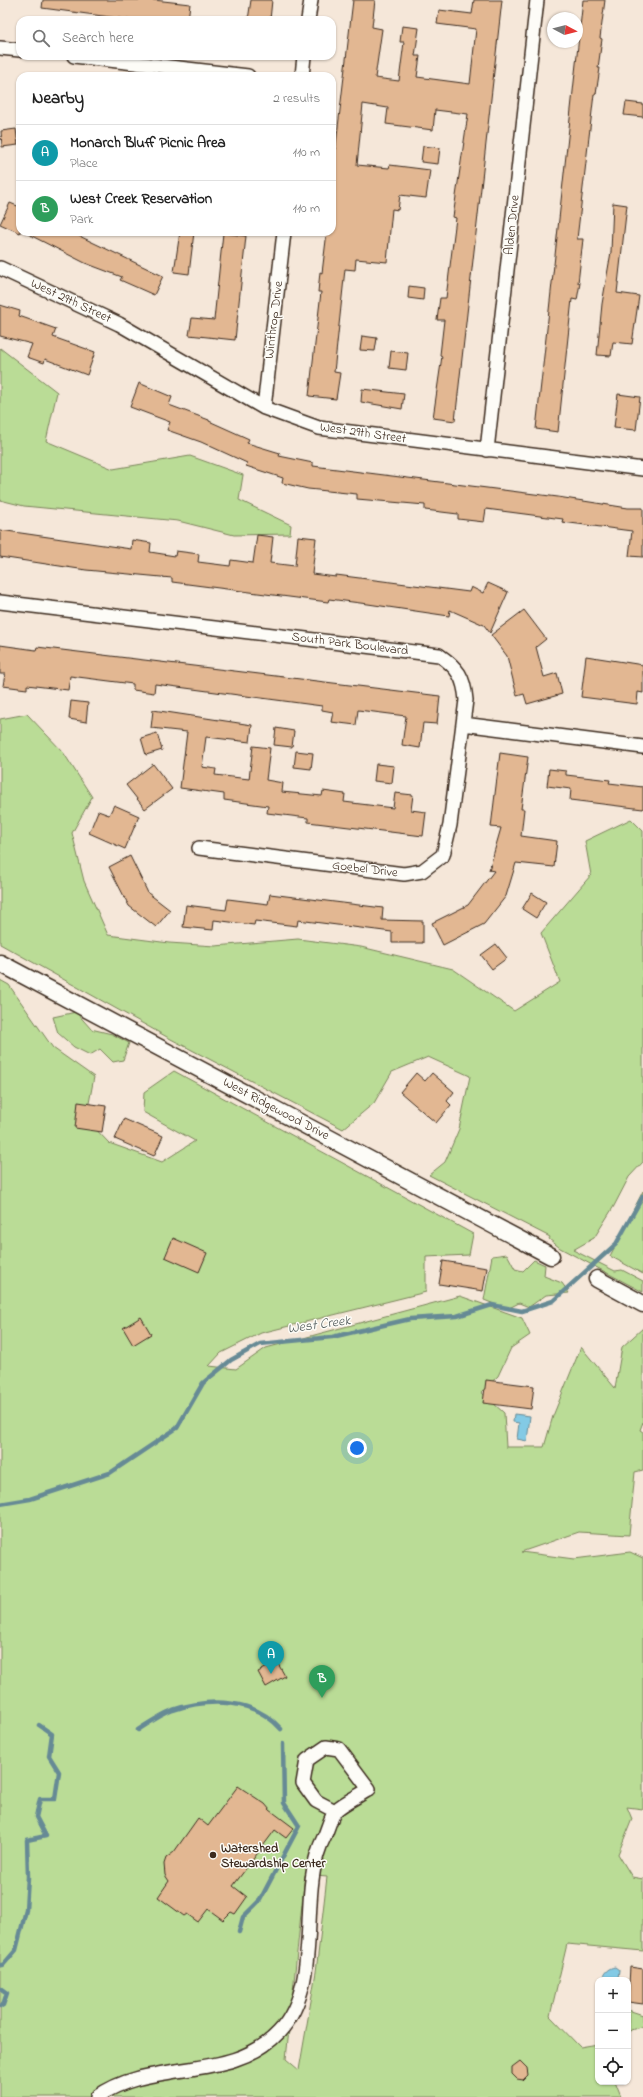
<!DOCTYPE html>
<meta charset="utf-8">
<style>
body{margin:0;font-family:"Indie Flower",sans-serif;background:#f2f2f2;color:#222}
.controls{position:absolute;right:12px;bottom:12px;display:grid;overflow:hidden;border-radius:8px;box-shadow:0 1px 3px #0004}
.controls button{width:36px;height:36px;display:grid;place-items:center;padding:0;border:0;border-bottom:1px solid #e0e0e0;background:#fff;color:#222;font:20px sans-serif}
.compass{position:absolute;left:547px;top:12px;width:36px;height:36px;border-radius:50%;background:#fff;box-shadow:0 1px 3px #0004;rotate:97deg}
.you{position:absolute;left:357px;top:1448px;width:14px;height:14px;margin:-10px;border:3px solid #fff;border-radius:50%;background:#1a73e8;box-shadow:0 0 0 6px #1a73e833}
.badge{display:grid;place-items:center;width:26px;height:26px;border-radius:50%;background:#0f766e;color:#fff;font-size:13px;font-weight:700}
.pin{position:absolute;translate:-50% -33px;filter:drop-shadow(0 1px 2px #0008)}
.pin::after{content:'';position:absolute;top:21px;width:14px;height:12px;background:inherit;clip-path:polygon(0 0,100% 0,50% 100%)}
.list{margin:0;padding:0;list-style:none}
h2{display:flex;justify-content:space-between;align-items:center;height:52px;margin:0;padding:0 16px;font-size:17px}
h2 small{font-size:13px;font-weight:400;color:#767676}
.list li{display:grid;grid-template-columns:26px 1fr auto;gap:12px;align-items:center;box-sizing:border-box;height:56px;padding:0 16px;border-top:1px solid #e0e0e0}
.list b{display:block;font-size:15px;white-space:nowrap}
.list p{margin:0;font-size:13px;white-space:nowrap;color:#767676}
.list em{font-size:13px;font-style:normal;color:#767676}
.icon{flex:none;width:22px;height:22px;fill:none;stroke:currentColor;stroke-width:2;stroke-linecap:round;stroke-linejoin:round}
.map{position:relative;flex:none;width:643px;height:2097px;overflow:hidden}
.search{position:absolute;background:#fff;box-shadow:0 1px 3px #0004;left:16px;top:16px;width:320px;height:44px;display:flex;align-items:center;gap:10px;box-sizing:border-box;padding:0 14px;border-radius:12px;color:#767676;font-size:15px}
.panel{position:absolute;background:#fff;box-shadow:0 1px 3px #0004;left:16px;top:72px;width:320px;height:164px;border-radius:12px}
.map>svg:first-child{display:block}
.green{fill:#badc96;stroke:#7a835a;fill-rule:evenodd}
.water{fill:#83cae5;stroke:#668a95}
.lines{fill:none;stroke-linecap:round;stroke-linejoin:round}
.stream{stroke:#668a95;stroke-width:4.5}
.building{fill:#e2b792;stroke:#3b2a1e}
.minor-casing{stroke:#3b2a1e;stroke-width:16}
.tertiary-casing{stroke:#3b2a1e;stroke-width:19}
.minor{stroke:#fdfcf7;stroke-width:13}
.tertiary{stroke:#fdfcf7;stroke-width:16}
.poi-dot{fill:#3b2a1e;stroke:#fdfcf7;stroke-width:1.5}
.labels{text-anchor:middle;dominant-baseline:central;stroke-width:3;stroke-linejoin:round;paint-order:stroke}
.street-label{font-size:13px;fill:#3b2a1e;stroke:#fdfcf7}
.poi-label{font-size:13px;font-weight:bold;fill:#3b2a1e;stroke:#fdfcf7;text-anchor:start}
.water-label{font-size:14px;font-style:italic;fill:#515a5a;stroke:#fdfcf7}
</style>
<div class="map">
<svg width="643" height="2097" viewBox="0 0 643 2097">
<rect width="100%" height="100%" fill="#f5e7d9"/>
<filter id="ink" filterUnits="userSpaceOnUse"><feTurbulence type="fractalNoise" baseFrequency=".025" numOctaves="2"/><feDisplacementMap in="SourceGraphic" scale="8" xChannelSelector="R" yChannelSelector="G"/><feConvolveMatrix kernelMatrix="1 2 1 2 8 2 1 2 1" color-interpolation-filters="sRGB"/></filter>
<g filter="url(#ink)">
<path class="green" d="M0 348 57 392 46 441 113 469 190 456 243 475 239 500 291 525 290 534 234 535 178 521 24 506 0 500Z
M27 714 63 752 92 797 72 833 84 881 108 935 169 943 215 946 298 939 361 947 453 969 514 1011 560 982 541 933 591 875 585 841 631 819 643 831V1162L629 1177 614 1206 594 1238 573 1250 615 1271 622 1270 643 1281V1292L560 1248 549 1239 550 1237 429 1175 445 1162 459 1129 470 1076 428 1057 392 1072 374 1103 343 1129 167 1037 0 944V719Z
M0 980 9 985 53 1048 94 1077 86 1119 109 1143 162 1162 195 1141 143 1112 144 1092 174 1071 473 1234 469 1255 426 1257V1292L261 1333 221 1353 209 1366 236 1369 266 1348 460 1296 522 1318 530 1335 511 1348 498 1376 481 1392 504 1413 506 1447H544L553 1416 581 1347 615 1388 622 1347 643 1328V1422L640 1430 643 1432V1470L635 1472 629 1535 579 1532 521 1552 574 1559 630 1552 643 1558V1809L627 1807 632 1819 618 1854 632 1877 643 1879V1951L567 1944 550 2016 580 2047 598 2044V2082H615L621 2097H0ZM305 1875 327 1877 316 1972 299 2070 286 2059Z
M76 1012 91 1029 112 1034 129 1043 123 1060 113 1062 100 1049 90 1055 74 1047 58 1033 53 1017Z
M643 1191V1274L610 1256Z
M507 1254 515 1269 523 1271 534 1260 545 1265 544 1276 562 1283 569 1293 546 1295 529 1307 519 1303 507 1309 484 1300 492 1256Z
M628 2010 643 2015V2026L631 2030 628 2033Z"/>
<path class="water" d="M514 1414 530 1416 527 1441 517 1439 519 1423 513 1422Z
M615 1967 619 1970 618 1978 614 1980H602C603 1973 608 1968 615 1967Z"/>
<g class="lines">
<path class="stream" d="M0 1504 30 1499 110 1473 177 1428 203 1383 231 1360 260 1344 332 1337 410 1319 457 1316 492 1305 522 1311 553 1301 616 1244 643 1196
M138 1730C149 1723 160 1715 173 1710 209 1698 254 1698 281 1729
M239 1932 243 1917 260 1900 299 1826 284 1803 283 1744
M0 1965H3L16 1950 26 1910 28 1877 27 1840 46 1836 36 1817 40 1799H55L59 1772 49 1756 52 1734 39 1725
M0 1988 7 1993 3 2005 0 2007"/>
</g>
<path class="building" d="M43 0H154L190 4 188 20H133L42 8Z
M251 0H272L270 20H248Z
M353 0H375L372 27 382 29 375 78 399 81 404 42H400L402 26 419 28 415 56H420L417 77 470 84 476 29 437 24 439 10 472 14 474 0H502L455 421 433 418 442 356 440 355 444 320H437L440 298H446L456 218 453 217 468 114 435 110 433 130 386 124 388 108 363 104 357 165 389 168 390 165 430 170 426 198 400 195 398 210 392 209 387 262 356 259 355 270 345 269 334 372 340 373 336 399 309 396 321 292H318L320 272 322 273 327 232H332V178Z
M583 0H605L600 38 602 39 598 68H600L596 94H594L577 239H583L578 283H580L577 300 572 299 558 432 536 429Z
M626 102 643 104V117L624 115Z
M16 129 18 145 2 147 1 131Z
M423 146 440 148 438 164 421 162Z
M10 203 20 207V233L0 224Z
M613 203 627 205 617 293 639 296 632 344 613 342 611 356 597 355 602 304 611 252Z
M24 232H71L163 276 154 295 120 280 122 277 85 263Z
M180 232H194L189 274 174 272Z
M223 233 246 236 235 340 189 335 192 318 214 320Z
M409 286 424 288 423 300 408 298Z
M0 305 20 311 19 316 56 329 53 337 95 352 87 375 45 359 44 363 27 357 32 344 0 336Z
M362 336 377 338 375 351 360 350Z
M391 351 408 353 406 370 389 368Z
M139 383 172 397 169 405 209 420V421L249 439 247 443 280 453 279 456 313 463V466L558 497 628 508H643V557L629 556 632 531 562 522 563 519 486 509 484 522 458 519V514L425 510V505L357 499V494L308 489 282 483 283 478 246 466 247 463 201 442 167 430 170 422 130 407Z
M362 389 404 394 402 409 361 402Z
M618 394 640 397 636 430 614 428Z
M0 530 131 549 132 540 151 543 150 552 175 556 176 551 199 554 198 562 230 566 231 560 253 563 257 535 273 537 270 563 295 566 298 536 316 538 312 574 336 577V575L469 592 471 587 483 593 488 583 508 592 490 633 484 625 450 610 449 616 368 604 329 599 328 602 172 582V578L86 570 0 557Z
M524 610 546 639 536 647 544 677 557 673 562 694 527 704 524 694 517 696 507 656 491 635Z
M0 645 36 650 37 647 440 696 437 724 423 723 420 748 402 745 406 716 358 710 356 725 331 722 333 712 322 710V706L155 684 154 693 133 690V684L70 676 68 690 27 685V689L3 686 5 674H0Z
M586 656 643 665V693L638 692 637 704 581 697Z
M71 701 88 703 86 722 69 719Z
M153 710 252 725 250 742 206 737 202 767 216 769 215 775 249 779 253 746 270 748 266 780 283 783 282 792 322 796 323 791 345 794 344 802 393 808 395 793 413 795 411 810 426 812 423 836 308 822V818L267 813 268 806 224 800V794L180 788 187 732 151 728Z
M276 728 294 731 292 747 274 745Z
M157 733 162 750 146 755 141 738Z
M296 751 313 753 311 769 294 767Z
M500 753 528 757 521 809H524L521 836 557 841 554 867 516 863 506 896 484 924 443 945 432 923 468 905 494 871 489 870 501 828 491 827Z
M153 764 172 789 145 809 126 785Z
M376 764 394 766 392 783 374 781Z
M549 769 566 771V775L610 780 609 783 643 787V809L570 800 571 789 547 786Z
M114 805 139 816 125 849 89 833 98 811 109 815Z
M130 856 148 893 170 910 156 927 129 906 109 867Z
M532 893 546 902 536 918 522 909Z
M270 894 383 908 382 920 423 921V943H392V932L298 920 297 926 255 921 254 925 214 920 213 930 183 927 186 905 226 910 228 899 268 904Z
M496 944 507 958 492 969 481 955Z
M416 1073 425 1081 432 1073 454 1092 447 1101 451 1105 436 1123 400 1092Z
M78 1102 106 1106 102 1132 75 1128Z
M124 1119 163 1136 154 1156 115 1139Z
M173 1238 207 1253 199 1272 165 1257Z
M443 1261 487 1268 483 1291 439 1284Z
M141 1317 151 1334 133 1345 123 1328Z
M486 1380 534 1386 531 1409 483 1403Z
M277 1662 285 1676 266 1687 258 1672Z
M238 1786 265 1804 270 1810 294 1828 286 1838 275 1830 233 1886 247 1897 235 1914 231 1912 223 1920 208 1909 198 1922 187 1914 184 1916 158 1897 169 1881 165 1875 164 1864 166 1858 174 1852 198 1818 208 1826Z
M630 1967 643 1969V2004L628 2002Z
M520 2061 527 2068 528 2075 523 2080 517 2079 512 2074V2067Z"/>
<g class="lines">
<g class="minor-casing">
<path id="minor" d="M308 20 311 0
M0 48 20 50
M74 56 248 76
M302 76 304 56
M0 268 119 324 264 408 319 428 643 469
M264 408 284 232
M487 450 537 0
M0 602 439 655C458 668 464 677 466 700L450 825 443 855 422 871 404 874 199 848
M463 724 643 747
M97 2097C150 2058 232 2083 279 2032 321 1987 301 1909 317 1855 319 1848 322 1841 325 1835 328 1828 331 1816 336 1810 345 1802 359 1796 369 1789L339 1749 326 1747 307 1760 303 1783 316 1801 335 1811"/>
</g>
<g class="tertiary-casing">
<path id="tertiary" d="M0 963 551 1256
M597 1279 643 1304"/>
</g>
<use href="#minor" class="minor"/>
<use href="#tertiary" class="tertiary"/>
</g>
</g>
<circle class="poi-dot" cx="213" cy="1855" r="4"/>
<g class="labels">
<g class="street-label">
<text transform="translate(512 225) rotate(-84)">Alden Drive</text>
<text transform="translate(71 301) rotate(25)">West 29th Street</text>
<text transform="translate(274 320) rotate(-83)">Winthrop Drive</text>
<text transform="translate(363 433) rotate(8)">West 29th Street</text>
<text transform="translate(350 644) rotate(7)">South Park Boulevard</text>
<text transform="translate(365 869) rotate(7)">Goebel Drive</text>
<text transform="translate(276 1109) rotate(28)">West Ridgewood Drive</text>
</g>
<g class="poi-label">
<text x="221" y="1848">Watershed<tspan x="221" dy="15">Stewardship Center</tspan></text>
</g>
<g class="water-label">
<text transform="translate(319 1325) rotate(-8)">West Creek</text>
</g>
</g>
</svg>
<div class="controls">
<button>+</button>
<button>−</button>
<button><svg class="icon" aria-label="locate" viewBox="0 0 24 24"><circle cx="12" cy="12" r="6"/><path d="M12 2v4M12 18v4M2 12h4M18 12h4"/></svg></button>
</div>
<svg class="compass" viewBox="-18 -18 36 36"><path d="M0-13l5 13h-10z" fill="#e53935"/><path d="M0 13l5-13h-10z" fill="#767676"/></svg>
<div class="you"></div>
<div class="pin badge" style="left:271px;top:1674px;background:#0f9aa8">A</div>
<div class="pin badge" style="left:322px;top:1698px;background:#2e9e5b">B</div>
<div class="search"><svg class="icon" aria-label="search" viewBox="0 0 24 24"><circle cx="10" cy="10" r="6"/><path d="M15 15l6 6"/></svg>Search here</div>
<section class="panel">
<h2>Nearby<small>2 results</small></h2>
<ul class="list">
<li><span class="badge" style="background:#0f9aa8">A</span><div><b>Monarch Bluff Picnic Area</b><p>Place</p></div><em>110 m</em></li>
<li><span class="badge" style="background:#2e9e5b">B</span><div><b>West Creek Reservation</b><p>Park</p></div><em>110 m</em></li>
</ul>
</section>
</div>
